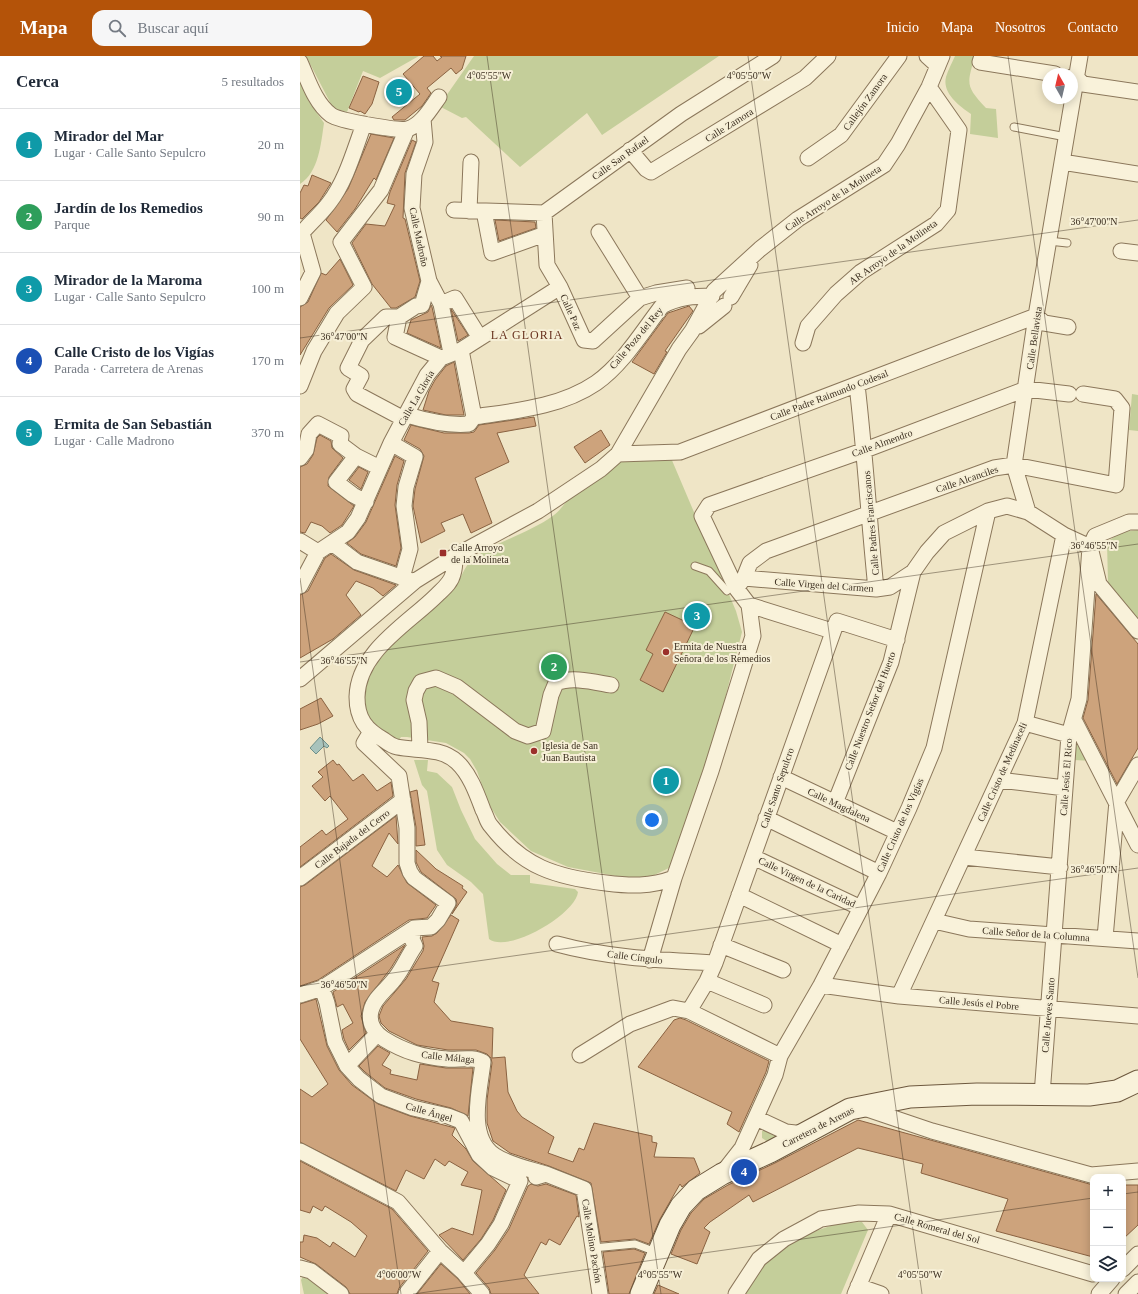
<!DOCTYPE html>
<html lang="es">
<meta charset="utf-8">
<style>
body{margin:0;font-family:"Times New Roman",serif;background:#f6f6f7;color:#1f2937}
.controls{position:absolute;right:12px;bottom:12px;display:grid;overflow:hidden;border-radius:8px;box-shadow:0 2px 10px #0003}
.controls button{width:36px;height:36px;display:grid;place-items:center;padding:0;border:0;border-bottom:1px solid #e0e1e3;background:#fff;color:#1f2937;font:20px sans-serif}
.compass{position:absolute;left:742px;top:12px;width:36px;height:36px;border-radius:50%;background:#fff;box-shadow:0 2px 10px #0003;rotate:352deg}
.you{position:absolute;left:352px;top:764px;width:14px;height:14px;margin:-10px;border:3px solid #fff;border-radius:50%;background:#1a73e8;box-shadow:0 0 0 6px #1a73e833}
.badge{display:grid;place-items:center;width:26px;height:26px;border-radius:50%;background:#b45309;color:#fff;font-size:13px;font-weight:700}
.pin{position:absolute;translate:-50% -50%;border:2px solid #fff;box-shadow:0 1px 4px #0006}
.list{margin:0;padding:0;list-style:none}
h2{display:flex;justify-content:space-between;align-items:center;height:52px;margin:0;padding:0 16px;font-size:17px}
h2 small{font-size:13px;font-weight:400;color:#747a83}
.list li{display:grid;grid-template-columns:26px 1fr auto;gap:12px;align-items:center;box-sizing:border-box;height:72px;padding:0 16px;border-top:1px solid #e0e1e3}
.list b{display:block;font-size:15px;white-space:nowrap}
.list p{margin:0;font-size:13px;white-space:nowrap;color:#747a83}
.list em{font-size:13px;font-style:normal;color:#747a83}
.icon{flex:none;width:22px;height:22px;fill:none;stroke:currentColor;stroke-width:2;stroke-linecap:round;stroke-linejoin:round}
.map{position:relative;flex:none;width:838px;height:1238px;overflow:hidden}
header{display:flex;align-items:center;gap:24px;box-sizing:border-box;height:56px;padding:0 20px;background:#b45309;color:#fff}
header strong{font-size:19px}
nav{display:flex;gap:22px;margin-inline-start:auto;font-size:14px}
.search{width:280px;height:36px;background:#f6f6f7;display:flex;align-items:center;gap:10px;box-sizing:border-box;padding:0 14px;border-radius:12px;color:#747a83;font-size:15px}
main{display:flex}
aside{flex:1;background:#fff}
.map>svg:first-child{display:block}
.green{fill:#c4ce9a}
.water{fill:#a8c3bc;stroke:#6e918b}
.building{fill:#cda37c;stroke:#8a6241}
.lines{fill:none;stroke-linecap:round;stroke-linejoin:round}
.lane-casing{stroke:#8b775b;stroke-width:9}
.street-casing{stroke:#8b775b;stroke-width:17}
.secondary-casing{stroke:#6d583e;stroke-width:23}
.lane{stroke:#f9f2da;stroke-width:7}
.street{stroke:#f9f2da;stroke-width:15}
.secondary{stroke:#f9f2da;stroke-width:21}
.ticks{fill:none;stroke:#3b2e1f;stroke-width:1;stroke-opacity:0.45}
.poi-dot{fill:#9b302b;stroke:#f6efd6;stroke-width:1.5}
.labels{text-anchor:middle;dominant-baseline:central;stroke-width:4;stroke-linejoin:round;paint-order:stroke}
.street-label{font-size:10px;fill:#3b2e1f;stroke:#f6efd6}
.poi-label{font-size:10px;fill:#3b2e1f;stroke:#f6efd6;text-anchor:start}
.quarter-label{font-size:12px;letter-spacing:1px;fill:#68321e;stroke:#f6efd6}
.ticks-label{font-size:10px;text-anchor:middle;fill:#3b2e1f;stroke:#f6efd6;stroke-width:4;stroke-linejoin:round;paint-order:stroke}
</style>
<header>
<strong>Mapa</strong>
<div class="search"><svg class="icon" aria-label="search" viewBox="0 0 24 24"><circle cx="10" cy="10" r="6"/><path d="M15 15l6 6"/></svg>Buscar aquí</div>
<nav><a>Inicio</a><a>Mapa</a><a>Nosotros</a><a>Contacto</a></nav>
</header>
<main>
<aside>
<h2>Cerca<small>5 resultados</small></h2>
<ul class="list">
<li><span class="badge" style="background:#0f9aa8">1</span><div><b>Mirador del Mar</b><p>Lugar · Calle Santo Sepulcro</p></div><em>20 m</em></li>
<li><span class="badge" style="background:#2e9e5b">2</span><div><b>Jardín de los Remedios</b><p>Parque</p></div><em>90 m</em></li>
<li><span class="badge" style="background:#0f9aa8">3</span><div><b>Mirador de la Maroma</b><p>Lugar · Calle Santo Sepulcro</p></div><em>100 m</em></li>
<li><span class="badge" style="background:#1a4fb4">4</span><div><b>Calle Cristo de los Vigías</b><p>Parada · Carretera de Arenas</p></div><em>170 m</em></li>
<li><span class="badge" style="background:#0f9aa8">5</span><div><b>Ermita de San Sebastián</b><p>Lugar · Calle Madrono</p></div><em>370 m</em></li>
</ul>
</aside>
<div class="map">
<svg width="838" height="1238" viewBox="0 0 838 1238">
<rect width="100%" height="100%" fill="#efe5c6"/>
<path class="green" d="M6 0H119L80 22 63 15 47 56 33 52Z
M174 0H419L302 79 287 57 220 111 166 61 162 62 139 50Z
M655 0H675C667 28 665 30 686 52L696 53 698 82 670 78 671 58C659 50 642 37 646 21 648 14 652 7 655 0Z
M0 23 8 44 24 67C21 87 19 116 0 128Z
M832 338 838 339V375L829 374Z
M371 402 436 555 442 576 432 615 414 687 371 811 348 822H327L268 811 231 795 200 766 188 747 177 715 170 703 164 697 146 687 107 681H101L99 684C92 681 83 678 78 673 30 625 121 564 152 534 162 524 163 510 174 502 199 484 230 477 254 459 262 453 267 443 275 437 280 432 320 405 325 403 335 400 359 402 371 402Z
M838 474V568L808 527 807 486 821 476Z
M776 677 793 705 774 704Z
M114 704H128L127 715 137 717 152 731 161 754 175 783 197 808 211 819H230V827L275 833 278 836C276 858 208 898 189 883L183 838 171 826 147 809 137 794 127 735 122 729Z
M466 1074 481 1082 468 1086 462 1082V1075Z
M562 1166 568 1174 541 1238H443L457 1216 481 1193 504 1179 539 1167Z
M4 1218 31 1238H4L1 1224Z"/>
<path class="water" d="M20 681 29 690 27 692 24 690 16 698 10 692Z"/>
<path class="building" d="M124 0H133L137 5 142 1 140 0H166L162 13 156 18 151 12 127 32 131 37 122 50 105 64H94L92 61 120 38 103 18Z
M63 20 79 26 72 48 65 58 60 55 59 56 49 52Z
M71 78 94 82 76 124 74 122 55 153 37 176 26 164 48 133Z
M112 84 116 86 105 117 103 162 105 163 120 225 115 241 96 252H91L72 228 52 187 66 168 85 170 95 149 87 147 90 136Z
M12 119 31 127 19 146 2 163 0 162V137L4 129 8 130Z
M195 164 235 166 236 172 199 185Z
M40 203 53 229 29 252 0 299V251L8 246 21 217 26 219Z
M131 249 132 251 141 292 107 277 111 264 128 256Z
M389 250 393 255 365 295 367 296 354 318 332 306 368 257Z
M151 253 168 279 158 285Z
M154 306 164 359H146L123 354 129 335 135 324 146 310Z
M234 361 236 370 197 377 209 406 175 422 192 467 171 477 163 458 141 467 145 475 121 487 113 450 115 433 124 400 120 393 104 384 111 369 144 377H169L174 376 179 369Z
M301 374 310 389 285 407 274 391Z
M20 379 31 385 32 392 43 402 29 421 28 430 54 450 42 469 30 477 22 470 11 466 5 477 0 476V411L7 408 13 399 17 382Z
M95 400 104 405 97 429 95 449 101 492 96 510 61 498 47 487 55 481 66 466Z
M59 411 68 416 61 433 49 424Z
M31 498 54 514 96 529 83 540 73 532 56 525 46 539 61 559 33 583 0 602V539L8 535 25 502Z
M796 538 838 588V692L817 728 783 662 788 644Z
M365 556 395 570 363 636 340 624 353 598 346 594Z
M21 642 33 660 18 668 0 674V653Z
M33 704 37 709 39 708 53 725 63 718 77 735 91 726 93 740 0 811V791L22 774 26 779 48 763 30 740 25 745 12 730 23 721 18 716Z
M117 734 125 789 116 790V771L110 736Z
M96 760 98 788 89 777 72 810 87 821 98 809 107 827 136 849 127 862 109 864 18 924 0 930V831L5 829Z
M116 794 136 813 163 830 162 832 167 836 152 858 157 848 156 843 121 816 116 806Z
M151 859 159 864 132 925 139 927 134 946 151 965 193 972 192 1002 205 1001 208 1036 217 1055 222 1061 254 1081 248 1097 273 1106 279 1092 284 1094 294 1067 352 1080V1086L357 1087 354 1101 394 1102 400 1117 382 1131 380 1128 360 1163 349 1188 335 1183 301 1186 291 1127 249 1110 210 1097 193 1085 187 1067V1044L192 1007 191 1002 187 998 176 994H148L117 989 89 975 81 967 79 960 83 950 106 923 123 895 124 890 122 881 132 880 137 877Z
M105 889 91 912 65 946 61 960 66 977 49 994 44 983 42 974 53 967 43 948 37 951 33 936Z
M16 943 27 990 39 1014 52 1029 78 1048 110 1060 155 1072 152 1079 166 1093 173 1105 206 1134 193 1164 181 1183 163 1204 139 1179 152 1172 173 1179 182 1134 161 1129 168 1116 149 1105 145 1110 135 1103 124 1123 106 1114 96 1135 0 1086V1033L12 1041 28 1028 0 983V948Z
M380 962 386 964 469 1005 466 1016 439 1076 427 1068 432 1056 338 1011 374 964Z
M78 990 90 997 82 1009 91 1014 90 1018 117 1024 120 1008 146 1012H173L168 1060 151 1052 116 1043 85 1032 65 1016 59 1010Z
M558 1064 793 1129V1201L696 1175 708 1143 621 1117 623 1108 558 1092 453 1146 449 1139 410 1166 404 1172 410 1176 397 1208 371 1198 381 1174 391 1157 404 1143 428 1129 475 1107Z
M0 1105 92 1153 128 1195 99 1232 97 1238H50L46 1231 16 1208 0 1201V1186H3L4 1179 17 1182 30 1191 33 1186 55 1201 67 1180 51 1166 25 1150 22 1155 13 1150 10 1157 0 1154Z
M231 1128 238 1130 246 1128 276 1139 279 1161 277 1160 260 1189 249 1183 246 1189 241 1186 224 1219 239 1238H191L189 1232 176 1217 195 1194 209 1173 228 1130Z
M823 1129H838V1169L823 1183Z
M334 1193 345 1197 329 1238H309L303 1196Z
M141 1208 158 1223 170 1238H117Z
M358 1229 379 1238H354Z"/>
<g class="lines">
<g class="lane-casing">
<path id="lane" d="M714 71 766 81
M749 185 767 187
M395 510 409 515 427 535
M293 1192 335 1188 356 1196"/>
</g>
<g class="street-casing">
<path id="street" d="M627 0 638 10
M682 0 680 6 755 18
M0 6C8 24 15 47 31 59 40 65 97 75 107 73 121 70 131 52 139 41
M772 21H776L783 28 838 36
M123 63 125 86 114 118 112 152 129 225 141 248 151 297
M330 94 346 113 351 116 505 22 528 0
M508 102 541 79 599 0
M762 106 838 118
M154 154 244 157 381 58 473 0
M169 155 171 106
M184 155 192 197 245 178
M244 157 247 209 260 231 284 284 293 285 340 242 356 237 387 232
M299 176 340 242
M0 179C9 168 20 159 29 147 46 125 54 95 64 68
M821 195 838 197
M129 225 122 249 116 250 99 261 95 281 141 302
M431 241 450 209
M0 242 13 216 2 177
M141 248 155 242 180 282
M99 261H86L62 284 48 312 61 320 54 333 57 338 104 363
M399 270 424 250
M503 287 508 270 536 238 561 216 636 168 648 154 659 74 629 31
M161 294 174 361
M557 329C565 397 569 465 576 533
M0 330 14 295 37 257 64 231 41 186 81 134 107 73
M107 359C127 365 148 370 169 368L174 361C215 355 261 351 296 327 323 308 342 276 362 250 378 241 394 240 412 240
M9 378 18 368 41 380 40 388 56 400 80 412
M91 387 115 401 106 431 104 450 110 493 102 522
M318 398 380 396 736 260 744 267 768 271
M56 400 36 426 53 439 66 446
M0 402 6 394 9 378
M728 456 714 409 736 260 780 0
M0 485 18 496
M32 487 57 506 112 525
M18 496 48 476 58 462 91 387 127 319 141 302 161 294 260 231
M155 500C155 506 155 512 153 518 151 527 143 533 137 539 108 568 58 595 57 641 57 663 66 674 84 684 88 687 92 690 97 691 117 695 141 691 157 706 170 718 177 738 183 754 186 759 187 766 191 770 223 811 255 821 306 827 330 830 350 831 374 822
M444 522 450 507 466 495 694 412 714 409 816 429 822 352 815 343 783 338
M0 530 18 496
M438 530 444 522 576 533 590 531 613 516 627 496 644 477 688 455 707 450 728 456 764 479 790 491 799 528 838 575
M449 549 532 575
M0 623 115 525 155 500 238 455 301 413 318 398 379 293 392 275 414 235 460 193 498 163 584 109 598 88 629 31 642 0
M774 664 838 789
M725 667 769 679
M120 693 119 666 114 644 116 635 121 626 136 622 157 631 215 675 228 680 243 675 251 639 256 627C272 620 294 626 311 629
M481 721 597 776
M699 724 765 732
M535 747 591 606 613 516
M466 762 579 817
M453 801 561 852
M664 801 760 811
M0 822 103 744
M439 839 542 889
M634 865 669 873 838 885
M114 872 112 883 115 890C108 900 103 912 96 921 88 933 74 941 71 955 68 967 75 977 84 983 105 996 123 1001 147 1003 158 1004 173 1000 183 1006 180 1034 167 1080 194 1099 209 1109 229 1113 246 1118
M805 882 817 745 838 709
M257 888C308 902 362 904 415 907
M421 889 483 914
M350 904 374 822 411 715 453 580 449 549 436 532 402 460 409 449 565 394 726 333 769 338
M407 925 464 949
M521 929 599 940 838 960
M22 932 27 947 35 986 47 1010 59 1023 81 1040 113 1052 148 1060 161 1065 179 1099 193 1112 220 1125
M0 939 22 932 114 872 131 871 138 864 148 847 114 822 110 816 107 807V772L99 720 64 687 70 677
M599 940 725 667 764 479
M389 955 407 925 415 907 537 565 597 584
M280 999 330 968 373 952 389 955 480 1000
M47 1010 77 978
M742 1039 769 679 779 643 790 491 795 480 829 466H838
M561 1051 632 1075 791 1119 838 1115
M456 1062 486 1076 505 1078
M0 1095 98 1146 140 1195 164 1217 182 1238
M424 1115 442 1092 475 1019 480 1000 521 929 579 817 609 752 634 692 688 455
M236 1121 246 1118 284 1133 300 1238
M0 1212 11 1215 41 1238
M823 1213 838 1198
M164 1217 188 1188 201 1168 220 1125
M558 1230 581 1238
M106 1238 140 1195
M436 1238 459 1203 484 1183 521 1163 559 1157 589 1158 793 1218
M555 1238 589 1158
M799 1238 812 1223
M826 1238 838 1226"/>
</g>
<g class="secondary-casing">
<path id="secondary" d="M341 1238 370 1169 381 1150 396 1134 422 1118 470 1096 550 1053 610 1041 677 1038 789 1039 817 1035 838 1025"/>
</g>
<use href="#lane" class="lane"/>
<use href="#street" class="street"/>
<use href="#secondary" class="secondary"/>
</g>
<path class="ticks" d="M187 0 361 1238M448 0 622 1238M708 0 838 922M0 282 838 164M0 522 101 1238M0 606 838 488M0 930 838 812M823 1138 838 1136M113 1238 793 1142"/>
<g class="poi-dot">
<rect x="139" y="493" width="8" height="8" rx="2"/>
<circle cx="366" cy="596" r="4"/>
<circle cx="234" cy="695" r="4"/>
</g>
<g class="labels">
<g class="street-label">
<text transform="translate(565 46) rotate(-54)">Callejón Zamora</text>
<text transform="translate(429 69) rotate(-32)">Calle Zamora</text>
<text transform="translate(320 102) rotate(-36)">Calle San Rafael</text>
<text transform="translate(533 142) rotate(-33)">Calle Arroyo de la Molineta</text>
<text transform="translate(119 181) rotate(78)">Calle Madroño</text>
<text transform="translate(593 196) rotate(-35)">AR Arroyo de la Molineta</text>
<text transform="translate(271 256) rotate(66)">Calle Paz</text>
<text transform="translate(336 282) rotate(-50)">Calle Pozo del Rey</text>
<text transform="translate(734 282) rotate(-82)">Calle Bellavista</text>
<text transform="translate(529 339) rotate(-21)">Calle Padre Raimundo Codesal</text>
<text transform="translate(116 342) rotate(-60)">Calle La Gloria</text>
<text transform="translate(582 387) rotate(-20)">Calle Almendro</text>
<text transform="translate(667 423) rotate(-19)">Calle Alcanciles</text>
<text transform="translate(571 467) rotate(-95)">Calle Padres Franciscanos</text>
<text transform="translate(524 529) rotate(4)">Calle Virgen del Carmen</text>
<text transform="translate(570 655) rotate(-69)">Calle Nuestro Señor del Huerto</text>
<text transform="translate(702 716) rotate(-66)">Calle Cristo de Medinaceli</text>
<text transform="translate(766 721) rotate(-86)">Calle Jesús El Rico</text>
<text transform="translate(477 732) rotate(-71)">Calle Santo Sepulcro</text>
<text transform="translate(539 749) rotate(25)">Calle Magdalena</text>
<text transform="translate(600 769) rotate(-66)">Calle Cristo de los Vigías</text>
<text transform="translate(52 783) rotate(-37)">Calle Bajada del Cerro</text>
<text transform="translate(507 826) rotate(25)">Calle Virgen de la Caridad</text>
<text transform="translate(736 878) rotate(4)">Calle Señor de la Columna</text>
<text transform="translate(335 901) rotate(7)">Calle Cíngulo</text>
<text transform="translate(679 947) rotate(5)">Calle Jesús el Pobre</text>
<text transform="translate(748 959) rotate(-85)">Calle Jueves Santo</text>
<text transform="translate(148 1001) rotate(6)">Calle Málaga</text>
<text transform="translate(129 1056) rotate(16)">Calle Ángel</text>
<text transform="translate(518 1071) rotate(-27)">Carretera de Arenas</text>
<text transform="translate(637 1172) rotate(16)">Calle Romeral del Sol</text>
<text transform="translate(292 1185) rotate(81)">Calle Molino Pachón</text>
</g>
<g class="poi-label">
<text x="151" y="491">Calle Arroyo<tspan x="151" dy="12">de la Molineta</tspan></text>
<text x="374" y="590">Ermita de Nuestra<tspan x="374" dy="12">Señora de los Remedios</tspan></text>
<text x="242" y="689">Iglesia de San<tspan x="242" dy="12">Juan Bautista</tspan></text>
</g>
<g class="quarter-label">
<text x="227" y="279">LA GLORIA</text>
</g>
</g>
<g class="ticks-label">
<text x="189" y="23">4°05'55"W</text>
<text x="449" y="23">4°05'50"W</text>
<text x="794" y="169">36°47'00"N</text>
<text x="44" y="284">36°47'00"N</text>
<text x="794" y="493">36°46'55"N</text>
<text x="44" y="608">36°46'55"N</text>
<text x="794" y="817">36°46'50"N</text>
<text x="44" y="932">36°46'50"N</text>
<text x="99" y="1222">4°06'00"W</text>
<text x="360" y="1222">4°05'55"W</text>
<text x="620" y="1222">4°05'50"W</text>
</g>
</svg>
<div class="controls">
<button>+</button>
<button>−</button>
<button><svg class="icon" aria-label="layers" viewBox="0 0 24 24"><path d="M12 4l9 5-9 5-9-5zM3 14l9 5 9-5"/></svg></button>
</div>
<svg class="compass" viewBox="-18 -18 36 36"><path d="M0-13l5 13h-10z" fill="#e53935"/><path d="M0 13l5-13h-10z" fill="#747a83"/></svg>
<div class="you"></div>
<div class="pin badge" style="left:366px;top:725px;background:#0f9aa8">1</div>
<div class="pin badge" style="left:254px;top:611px;background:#2e9e5b">2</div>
<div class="pin badge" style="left:397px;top:560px;background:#0f9aa8">3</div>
<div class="pin badge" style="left:444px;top:1116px;background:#1a4fb4">4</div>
<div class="pin badge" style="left:99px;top:36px;background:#0f9aa8">5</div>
</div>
</main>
